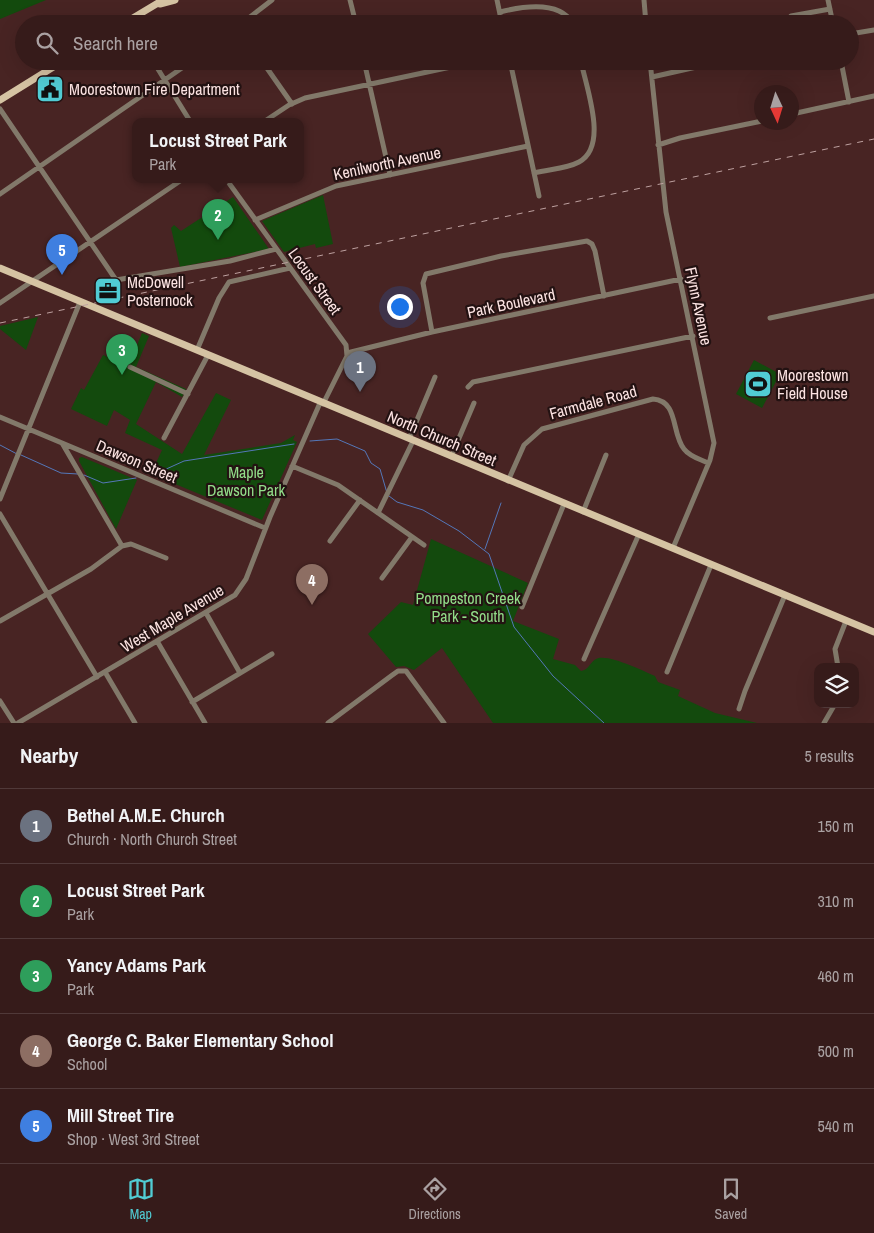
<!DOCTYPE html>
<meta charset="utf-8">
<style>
body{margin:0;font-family:"Archivo Narrow",sans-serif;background:#412827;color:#f1f3f6}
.controls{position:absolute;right:15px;bottom:15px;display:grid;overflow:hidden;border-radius:10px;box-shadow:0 5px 20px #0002}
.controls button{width:45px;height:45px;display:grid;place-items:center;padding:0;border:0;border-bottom:1px solid #503939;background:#361b1a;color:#f1f3f6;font:25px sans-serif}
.compass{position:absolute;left:754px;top:85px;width:45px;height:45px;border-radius:50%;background:#361b1a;box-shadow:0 5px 20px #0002;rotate:176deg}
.you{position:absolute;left:399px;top:306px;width:18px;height:18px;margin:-12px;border:4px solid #fff;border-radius:50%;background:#1a73e8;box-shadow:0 0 0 8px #1a73e833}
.badge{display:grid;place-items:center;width:32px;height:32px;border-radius:50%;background:#51ccd4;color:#fff;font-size:16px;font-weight:700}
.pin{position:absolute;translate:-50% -41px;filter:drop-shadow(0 1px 2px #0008)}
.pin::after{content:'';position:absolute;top:26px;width:18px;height:15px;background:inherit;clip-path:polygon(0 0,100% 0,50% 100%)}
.popup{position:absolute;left:132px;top:118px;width:172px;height:65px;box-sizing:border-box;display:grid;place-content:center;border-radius:10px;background:#361b1a;filter:drop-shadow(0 1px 4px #0005);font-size:16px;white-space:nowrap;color:#aaa1a2}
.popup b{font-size:19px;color:#f1f3f6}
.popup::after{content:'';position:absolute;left:50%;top:100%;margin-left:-10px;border:10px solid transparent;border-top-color:#361b1a}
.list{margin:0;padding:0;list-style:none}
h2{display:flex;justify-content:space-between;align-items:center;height:65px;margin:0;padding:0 20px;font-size:21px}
h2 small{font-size:16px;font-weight:400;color:#aaa1a2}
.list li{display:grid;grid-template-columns:32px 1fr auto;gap:15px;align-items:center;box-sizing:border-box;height:75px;padding:0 20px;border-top:1px solid #503939}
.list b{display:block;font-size:19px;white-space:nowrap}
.list p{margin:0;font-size:16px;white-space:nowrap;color:#aaa1a2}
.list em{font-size:16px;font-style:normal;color:#aaa1a2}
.icon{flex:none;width:28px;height:28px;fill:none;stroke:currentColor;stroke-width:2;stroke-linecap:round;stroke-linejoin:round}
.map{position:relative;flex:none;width:874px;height:723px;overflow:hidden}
.search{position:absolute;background:#361b1a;box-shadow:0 5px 20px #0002;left:15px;right:15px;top:15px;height:55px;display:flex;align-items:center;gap:12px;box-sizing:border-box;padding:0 18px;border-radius:28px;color:#aaa1a2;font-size:19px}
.sheet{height:440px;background:#361b1a}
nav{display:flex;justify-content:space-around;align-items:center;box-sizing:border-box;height:70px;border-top:1px solid #503939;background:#361b1a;font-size:14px;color:#aaa1a2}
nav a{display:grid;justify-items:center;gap:2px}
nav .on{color:#51ccd4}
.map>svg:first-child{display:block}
.green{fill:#134a0d}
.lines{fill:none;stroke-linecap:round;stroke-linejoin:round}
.stream{stroke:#5477b8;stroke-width:1}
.minor{stroke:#82796a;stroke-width:5}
.major{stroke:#d5c3a3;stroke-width:7}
.rail{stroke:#bea1a0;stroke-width:1;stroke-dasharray:6 6;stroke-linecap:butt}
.labels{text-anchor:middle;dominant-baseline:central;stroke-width:4.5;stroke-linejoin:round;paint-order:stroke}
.poi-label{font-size:16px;fill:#fce3e2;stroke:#231212;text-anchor:start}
.street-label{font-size:16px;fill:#fce3e2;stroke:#231212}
.park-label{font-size:16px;fill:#92dd89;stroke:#231212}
</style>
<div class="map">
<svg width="874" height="723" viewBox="0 0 874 723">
<rect width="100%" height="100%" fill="#482423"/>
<path class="green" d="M0 0H46L0 19Z
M323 195 333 244 316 248 315 244 284 252 262 221Z
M233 197 269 249 180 267 171 228 174 225 181 231Z
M38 317 26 350 0 329V326Z
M142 333 149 336 136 367 186 389 182 397 156 382 136 424 182 454 216 393 231 400 204 455 281 443 295 435 293 440 297 442 262 520 151 474 162 450 125 433 130 420 114 410 107 426 71 409 81 388 84 390 103 355 129 365Z
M754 360 780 374 762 408 736 394Z
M82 457 137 480 116 529 79 461V458Z
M431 539 528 583 513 621 559 639 553 659 575 665 581 671C589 670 589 663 596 659 607 653 643 671 655 676L658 682 680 690 678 696 715 713 757 723H493L442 648 414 670 404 666 396 667 368 634 401 602 413 605Z"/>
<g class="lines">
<path class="stream" d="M310 441 337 439 365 451 371 463 380 469 387 493
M0 445 17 454
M21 455 61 473 78 474
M84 475 103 483 136 478
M153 475 184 461 294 444
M389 496 397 502 423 510 459 531 489 554 514 627 553 676 604 723
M485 549 501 503"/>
<path class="minor" d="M350 0 356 24
M497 0 502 24
M644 0 646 24
M828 0 833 24
M500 12C524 6 560 0 573 24
M791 16 830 9
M241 24 272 0
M850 34 874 30
M153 61 190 121
M262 61 292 104
M364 61 390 175
M510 61 539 196
M650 61 666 212 714 443 710 460 673 548
M841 61 849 102
M652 77 723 61
M0 109 116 280 230 261 276 249
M792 114 874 96
M265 121 289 105 305 98 479 61
M658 145 680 138 762 121
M534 173C549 169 566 169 579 162 609 146 586 88 581 61
M226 179 346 345 347 356 323 404
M0 194 192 61
M255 220 336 186 528 146
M0 303 183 179
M770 318 874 296
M432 332 423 283 426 274 501 256 587 241 592 244 595 251 604 296
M197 350 219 298 229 282 290 268
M347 353 432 332 681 279
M130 367 188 394
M468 387 473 382 693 336
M0 417 265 528
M164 438 208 355
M409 439 435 377
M62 443 122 546
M451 457 474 403
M292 466 338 485 424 545
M508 481 524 445 542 429 653 399C679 401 671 433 684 449 690 457 700 459 708 463
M0 499 80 302
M583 512 606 455
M378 513 413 441
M0 514 97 677
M330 541 360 500
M122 546 131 544 166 558
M382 578 412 537
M522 607 564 504
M206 613 240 673
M0 621 91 569 122 546
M157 641 205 723
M584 659 639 534
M838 667 835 649 846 621
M105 672 135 723
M667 672 711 565
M0 701 14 723
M192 702 272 654
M739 709 745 691 785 595
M18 723 235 595 246 579 270 517 320 403
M328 723 391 676 398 671H406L444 723
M824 723 835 704"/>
<path class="major" d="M160 4 175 0
M123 24 163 0
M0 100 63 61
M0 268 874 632"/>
<path class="rail" d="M0 323 874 139"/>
</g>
<defs>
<g id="civic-square" transform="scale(1.4375)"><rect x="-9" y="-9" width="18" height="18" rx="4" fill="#51ccd4" stroke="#231212"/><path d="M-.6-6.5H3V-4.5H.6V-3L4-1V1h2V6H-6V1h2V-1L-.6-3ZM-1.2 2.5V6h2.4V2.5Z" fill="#111"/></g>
<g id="office-square" transform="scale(1.4375)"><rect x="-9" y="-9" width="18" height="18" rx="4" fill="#51ccd4" stroke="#231212"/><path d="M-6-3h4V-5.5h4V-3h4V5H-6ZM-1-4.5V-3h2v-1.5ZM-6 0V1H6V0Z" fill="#111"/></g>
<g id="stadium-square" transform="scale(1.4375)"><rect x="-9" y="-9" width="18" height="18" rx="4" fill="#51ccd4" stroke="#231212"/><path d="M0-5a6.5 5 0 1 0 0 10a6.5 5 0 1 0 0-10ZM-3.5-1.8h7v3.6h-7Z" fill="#111"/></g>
</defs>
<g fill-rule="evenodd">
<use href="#civic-square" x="50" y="89"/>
<use href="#office-square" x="108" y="291"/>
<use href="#stadium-square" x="758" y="384"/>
</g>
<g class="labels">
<g class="poi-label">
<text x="69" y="89">Moorestown Fire Department</text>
<text x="127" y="282">McDowell<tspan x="127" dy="18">Posternock</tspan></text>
<text x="777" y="375">Moorestown<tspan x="777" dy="18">Field House</tspan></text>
</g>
<g class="street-label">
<text transform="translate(387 163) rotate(-12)">Kenilworth Avenue</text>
<text transform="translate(315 281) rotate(54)">Locust Street</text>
<text transform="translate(511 303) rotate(-12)">Park Boulevard</text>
<text transform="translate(699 306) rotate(78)">Flynn Avenue</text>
<text transform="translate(593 402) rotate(-15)">Farmdale Road</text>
<text transform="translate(442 438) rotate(23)">North Church Street</text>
<text transform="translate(137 461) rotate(23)">Dawson Street</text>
<text transform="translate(172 618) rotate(-31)">West Maple Avenue</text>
</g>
<g class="park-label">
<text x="246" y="472">Maple<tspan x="246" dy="18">Dawson Park</tspan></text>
<text x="468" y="598">Pompeston Creek<tspan x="468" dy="18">Park - South</tspan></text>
</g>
</g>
</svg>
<div class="controls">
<button><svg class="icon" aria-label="layers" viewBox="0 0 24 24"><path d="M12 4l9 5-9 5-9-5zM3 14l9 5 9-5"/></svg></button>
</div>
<svg class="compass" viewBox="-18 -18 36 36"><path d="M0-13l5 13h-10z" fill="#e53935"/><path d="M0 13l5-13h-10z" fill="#aaa1a2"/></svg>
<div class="you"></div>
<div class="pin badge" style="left:360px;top:392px;background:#6b7280">1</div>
<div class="pin badge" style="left:218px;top:240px;background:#2e9e5b">2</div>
<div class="popup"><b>Locust Street Park</b>Park</div>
<div class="pin badge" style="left:122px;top:375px;background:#2e9e5b">3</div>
<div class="pin badge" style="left:312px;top:605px;background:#8d6e63">4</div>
<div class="pin badge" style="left:62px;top:275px;background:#3f7fe0">5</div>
<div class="search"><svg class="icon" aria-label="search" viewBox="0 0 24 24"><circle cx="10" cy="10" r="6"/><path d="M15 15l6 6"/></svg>Search here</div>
</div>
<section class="sheet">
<h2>Nearby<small>5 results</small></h2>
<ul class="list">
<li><span class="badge" style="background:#6b7280">1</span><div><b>Bethel A.M.E. Church</b><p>Church · North Church Street</p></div><em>150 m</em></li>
<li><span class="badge" style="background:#2e9e5b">2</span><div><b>Locust Street Park</b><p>Park</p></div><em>310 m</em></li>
<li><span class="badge" style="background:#2e9e5b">3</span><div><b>Yancy Adams Park</b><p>Park</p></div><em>460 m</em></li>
<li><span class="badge" style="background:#8d6e63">4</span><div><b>George C. Baker Elementary School</b><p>School</p></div><em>500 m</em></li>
<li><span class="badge" style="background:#3f7fe0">5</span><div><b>Mill Street Tire</b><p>Shop · West 3rd Street</p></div><em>540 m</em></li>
</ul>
</section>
<nav>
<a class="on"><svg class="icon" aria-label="map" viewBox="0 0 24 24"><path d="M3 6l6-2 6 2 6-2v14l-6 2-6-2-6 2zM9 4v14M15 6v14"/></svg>Map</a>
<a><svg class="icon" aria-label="directions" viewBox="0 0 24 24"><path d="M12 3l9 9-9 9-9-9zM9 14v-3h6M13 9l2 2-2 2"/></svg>Directions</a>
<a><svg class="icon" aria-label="saved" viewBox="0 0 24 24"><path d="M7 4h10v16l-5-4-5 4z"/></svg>Saved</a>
</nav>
